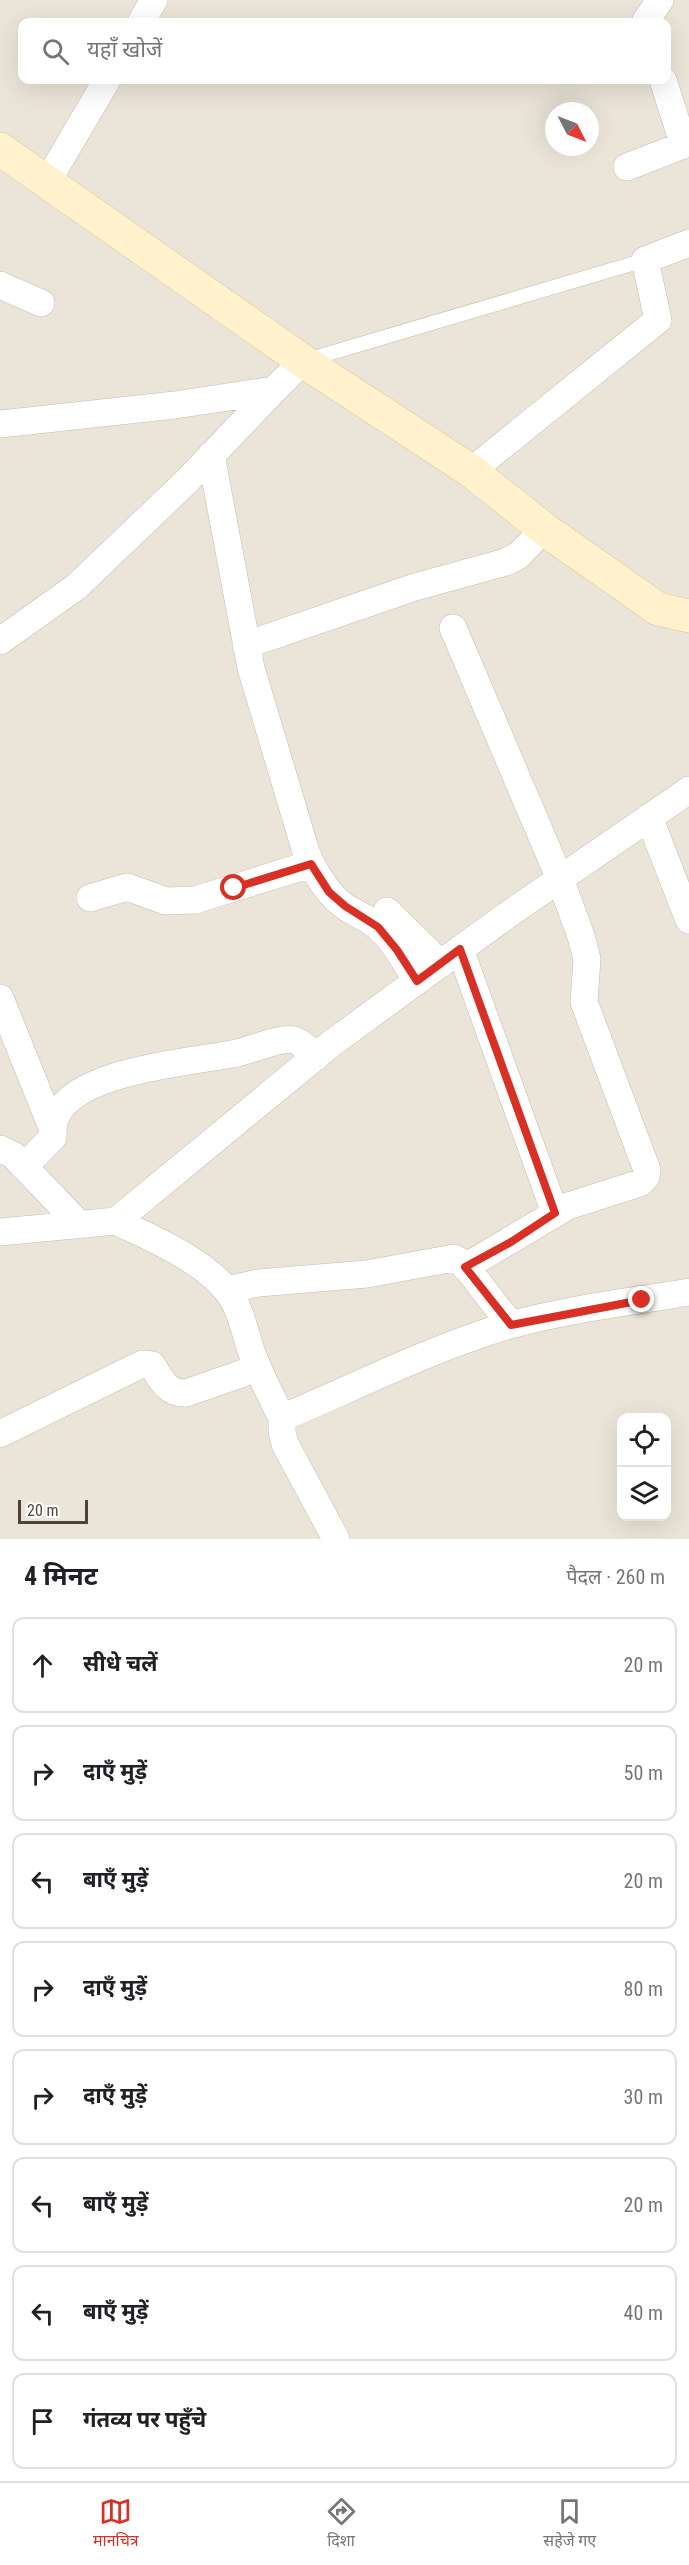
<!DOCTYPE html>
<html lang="hi">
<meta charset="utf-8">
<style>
body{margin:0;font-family:"Roboto Condensed","Noto Sans Devanagari",sans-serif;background:#f2f2f2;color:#202124}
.controls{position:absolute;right:18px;bottom:18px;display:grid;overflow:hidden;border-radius:12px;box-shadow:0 6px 24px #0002}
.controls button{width:54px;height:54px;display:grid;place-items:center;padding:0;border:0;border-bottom:2px solid #e0e0e0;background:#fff;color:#202124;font:30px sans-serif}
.compass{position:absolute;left:545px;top:102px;width:54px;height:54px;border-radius:50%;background:#fff;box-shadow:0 6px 24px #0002;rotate:132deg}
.scale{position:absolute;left:18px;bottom:15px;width:70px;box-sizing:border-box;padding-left:6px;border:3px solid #4d4437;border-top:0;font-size:16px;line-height:21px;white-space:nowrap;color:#4d4437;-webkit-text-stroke:4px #fff;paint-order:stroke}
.stop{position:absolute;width:18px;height:18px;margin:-14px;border:4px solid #d93025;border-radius:50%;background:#fff}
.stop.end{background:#d93025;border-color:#fff;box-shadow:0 2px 6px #0008}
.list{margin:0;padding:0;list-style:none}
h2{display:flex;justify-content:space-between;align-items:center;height:78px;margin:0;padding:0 24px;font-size:26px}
h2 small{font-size:20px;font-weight:400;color:#757577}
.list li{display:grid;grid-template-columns:39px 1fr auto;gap:18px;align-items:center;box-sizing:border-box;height:96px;margin:0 12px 12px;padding:0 12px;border:2px solid #e0e0e0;border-radius:12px}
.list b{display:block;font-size:22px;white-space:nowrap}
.list em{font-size:20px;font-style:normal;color:#757577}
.icon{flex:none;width:33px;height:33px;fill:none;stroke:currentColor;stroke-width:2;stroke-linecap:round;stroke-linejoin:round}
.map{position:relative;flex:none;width:689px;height:1539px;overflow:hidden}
.search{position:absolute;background:#fff;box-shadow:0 6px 24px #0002;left:18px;right:18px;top:18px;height:66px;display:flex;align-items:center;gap:15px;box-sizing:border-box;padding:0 21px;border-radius:12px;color:#757577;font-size:22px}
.sheet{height:942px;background:#fff}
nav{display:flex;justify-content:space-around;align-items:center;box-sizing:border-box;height:84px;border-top:2px solid #e0e0e0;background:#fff;font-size:16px;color:#757577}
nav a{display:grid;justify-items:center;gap:3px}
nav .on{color:#d93025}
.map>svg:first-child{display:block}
.residential{fill:#ebe5d9;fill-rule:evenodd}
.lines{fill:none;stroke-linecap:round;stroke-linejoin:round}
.lane-casing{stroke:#c4bbac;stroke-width:15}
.street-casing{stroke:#c4bbac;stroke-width:28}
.secondary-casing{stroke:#dbc897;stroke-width:34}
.lane{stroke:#fff;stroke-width:14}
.street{stroke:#fff;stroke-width:27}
.secondary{stroke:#fff2cd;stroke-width:33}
.route{stroke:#d93025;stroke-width:8}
</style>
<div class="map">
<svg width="689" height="1539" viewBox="0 0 689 1539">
<rect width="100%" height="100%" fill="#f7f3eb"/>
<path class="residential" d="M0 0H689V1539H0ZM22 22H666V80H22ZM554 111H590V147H554ZM622 1418H666V1516H622Z"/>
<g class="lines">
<g class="lane-casing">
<path id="lane" d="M307 360 645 260"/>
</g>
<g class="street-casing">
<path id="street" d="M141 22 154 0
M645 22 660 0
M627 167 681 146 683 143 663 80
M47 182 107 80
M0 285 41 303
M0 424 175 405 274 390 303 361
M211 455 251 668 306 852C315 873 327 895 347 908 357 914 370 919 379 928 395 942 405 963 417 981
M471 471 658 320 645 260 689 243
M453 628 560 879 581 936 587 959 584 1002 647 1170 646 1177 640 1183 568 1206 465 1267
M0 641 76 587 187 481 274 390
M246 645 415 587 506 562 519 555 544 529
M649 817 689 920
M90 898 127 887 166 901 195 900 311 864
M387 911 441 964
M460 949 555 1213
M0 998 53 1130
M0 1149 13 1155 80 1225
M24 1167 53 1137C53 1133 53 1127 54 1123 65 1071 190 1062 232 1054 248 1052 281 1036 294 1040 302 1042 310 1052 316 1057
M116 1221C151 1238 204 1260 228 1292 242 1310 245 1335 253 1356 261 1377 272 1398 282 1418 357 1386 432 1348 510 1325 568 1309 629 1302 689 1292
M0 1232 116 1221 332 1043 506 916 689 790
M227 1290 258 1283 367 1274 454 1258 463 1263 511 1325
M282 1418V1432L285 1444 336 1539
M0 1434 142 1364 152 1365C161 1379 167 1394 186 1393L258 1368"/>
</g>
<g class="secondary-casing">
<path id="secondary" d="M0 149 303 361 471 471 544 529 658 609 689 616"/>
</g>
<use href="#lane" class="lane"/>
<use href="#street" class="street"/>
<use href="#secondary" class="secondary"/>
</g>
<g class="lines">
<path class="route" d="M234 888 311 864 329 892 345 906 378 927 397 950 417 981 460 949 555 1213 511 1242 465 1267 511 1325 642 1300"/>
</g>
</svg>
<div class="controls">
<button><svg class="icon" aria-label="locate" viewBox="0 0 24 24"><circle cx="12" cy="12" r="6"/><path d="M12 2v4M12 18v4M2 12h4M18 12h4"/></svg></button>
<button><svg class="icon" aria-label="layers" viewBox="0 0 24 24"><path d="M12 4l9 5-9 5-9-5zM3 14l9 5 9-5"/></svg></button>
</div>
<svg class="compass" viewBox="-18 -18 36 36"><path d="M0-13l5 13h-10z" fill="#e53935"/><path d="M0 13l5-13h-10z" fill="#757577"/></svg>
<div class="scale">20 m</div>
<div class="stop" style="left:234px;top:888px"></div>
<div class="stop end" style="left:642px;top:1300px"></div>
<div class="search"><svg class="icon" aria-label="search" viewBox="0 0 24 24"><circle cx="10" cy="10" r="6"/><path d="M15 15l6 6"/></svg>यहाँ खोजें</div>
</div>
<section class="sheet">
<h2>4 मिनट<small>पैदल · 260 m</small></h2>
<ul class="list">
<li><svg class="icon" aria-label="ahead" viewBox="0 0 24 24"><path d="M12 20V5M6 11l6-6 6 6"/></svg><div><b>सीधे चलें</b></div><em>20 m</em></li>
<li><svg class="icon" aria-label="right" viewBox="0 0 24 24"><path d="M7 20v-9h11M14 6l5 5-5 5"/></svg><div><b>दाएँ मुड़ें</b></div><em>50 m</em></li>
<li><svg class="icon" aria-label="left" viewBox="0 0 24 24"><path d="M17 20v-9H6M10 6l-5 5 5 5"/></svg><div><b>बाएँ मुड़ें</b></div><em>20 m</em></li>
<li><svg class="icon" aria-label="right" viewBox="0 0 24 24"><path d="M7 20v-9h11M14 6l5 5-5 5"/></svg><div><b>दाएँ मुड़ें</b></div><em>80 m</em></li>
<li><svg class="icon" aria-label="right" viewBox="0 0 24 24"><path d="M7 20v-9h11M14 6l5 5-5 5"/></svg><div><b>दाएँ मुड़ें</b></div><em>30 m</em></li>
<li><svg class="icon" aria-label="left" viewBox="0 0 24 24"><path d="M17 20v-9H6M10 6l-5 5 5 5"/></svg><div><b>बाएँ मुड़ें</b></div><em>20 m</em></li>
<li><svg class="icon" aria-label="left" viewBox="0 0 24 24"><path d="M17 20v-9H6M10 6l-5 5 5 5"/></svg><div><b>बाएँ मुड़ें</b></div><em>40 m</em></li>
<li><svg class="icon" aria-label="arrive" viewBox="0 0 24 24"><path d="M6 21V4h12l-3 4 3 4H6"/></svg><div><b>गंतव्य पर पहुँचे</b></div></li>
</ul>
</section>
<nav>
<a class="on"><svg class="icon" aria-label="map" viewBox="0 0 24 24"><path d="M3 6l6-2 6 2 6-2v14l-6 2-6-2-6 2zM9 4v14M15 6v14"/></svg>मानचित्र</a>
<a><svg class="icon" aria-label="directions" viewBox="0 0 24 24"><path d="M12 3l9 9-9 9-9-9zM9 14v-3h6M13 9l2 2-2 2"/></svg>दिशा</a>
<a><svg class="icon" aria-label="saved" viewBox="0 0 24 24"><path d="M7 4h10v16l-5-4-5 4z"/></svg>सहेजे गए</a>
</nav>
